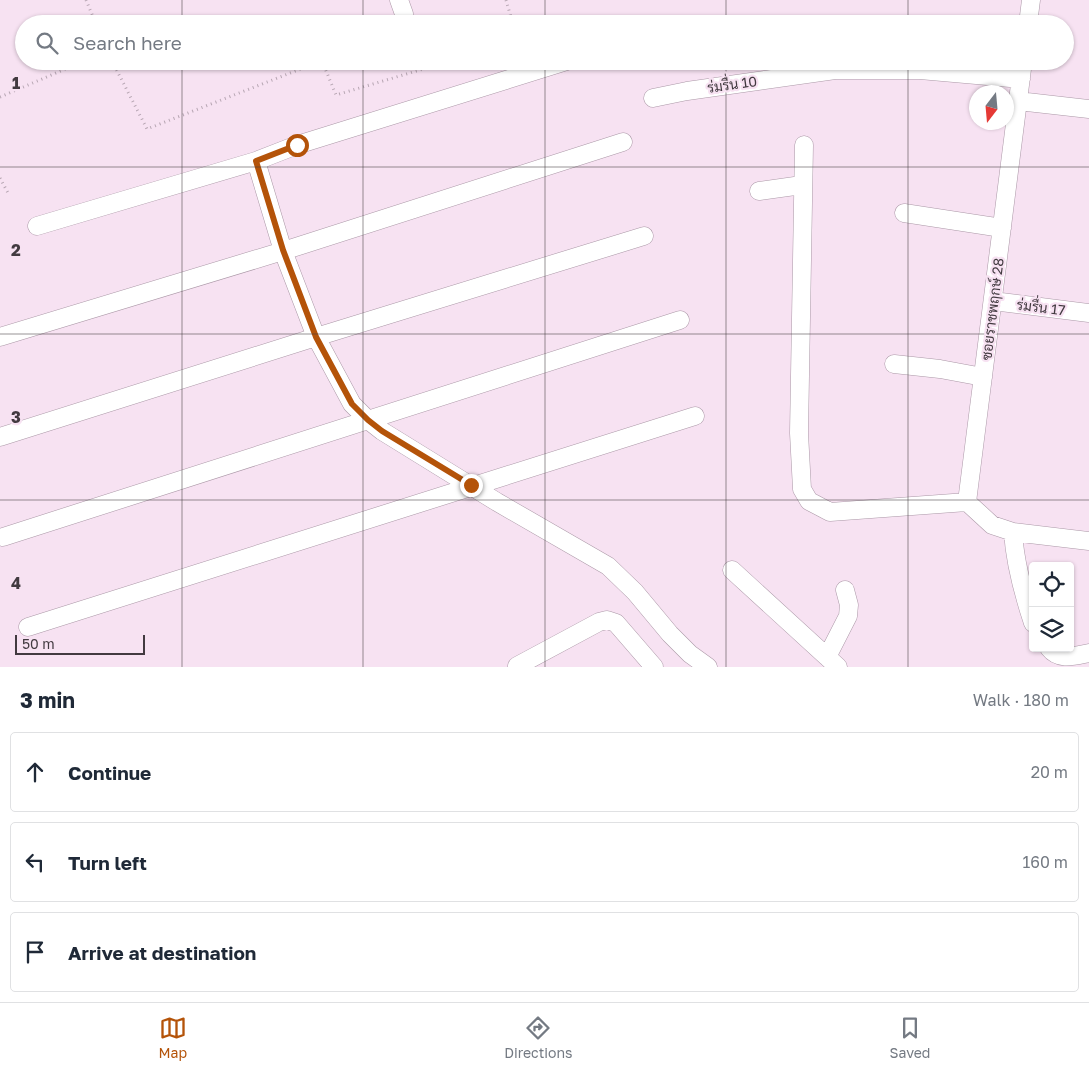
<!DOCTYPE html>
<meta charset="utf-8">
<style>
body{margin:0;font-family:"Golos Text",Sarabun,sans-serif;background:#f2f2f3;color:#1f2937}
.controls{position:absolute;right:15px;bottom:15px;display:grid;overflow:hidden;border-radius:5px;box-shadow:0 1px 4px #0004}
.controls button{width:45px;height:45px;display:grid;place-items:center;padding:0;border:0;border-bottom:1px solid #e0e1e3;background:#fff;color:#1f2937;font:25px sans-serif}
.compass{position:absolute;left:969px;top:85px;width:45px;height:45px;border-radius:50%;background:#fff;box-shadow:0 1px 4px #0004;rotate:196deg}
.scale{position:absolute;left:15px;bottom:12px;width:130px;box-sizing:border-box;padding-left:5px;border:2px solid #423a40;border-top:0;font-size:14px;line-height:18px;white-space:nowrap;color:#423a40;-webkit-text-stroke:4px #f7e2f2;paint-order:stroke}
.stop{position:absolute;width:15px;height:15px;margin:-11px;border:4px solid #b45309;border-radius:50%;background:#fff}
.stop.end{background:#b45309;border-color:#fff;box-shadow:0 1px 5px #0008}
.list{margin:0;padding:0;list-style:none}
h2{display:flex;justify-content:space-between;align-items:center;height:65px;margin:0;padding:0 20px;font-size:21px}
h2 small{font-size:16px;font-weight:400;color:#747a83}
.list li{display:grid;grid-template-columns:32px 1fr auto;gap:15px;align-items:center;box-sizing:border-box;height:80px;margin:0 10px 10px;padding:0 10px;border:1px solid #e0e1e3;border-radius:5px}
.list b{display:block;font-size:19px;white-space:nowrap}
.list em{font-size:16px;font-style:normal;color:#747a83}
.icon{flex:none;width:28px;height:28px;fill:none;stroke:currentColor;stroke-width:2;stroke-linecap:round;stroke-linejoin:round}
.map{position:relative;flex:none;width:1089px;height:667px;overflow:hidden}
.search{position:absolute;background:#fff;box-shadow:0 1px 4px #0004;left:15px;right:15px;top:15px;height:55px;display:flex;align-items:center;gap:12px;box-sizing:border-box;padding:0 18px;border-radius:28px;color:#747a83;font-size:19px}
.sheet{height:335px;background:#fff}
nav{display:flex;justify-content:space-around;align-items:center;box-sizing:border-box;height:70px;border-top:1px solid #e0e1e3;background:#fff;font-size:14px;color:#747a83}
nav a{display:grid;justify-items:center;gap:2px}
nav .on{color:#b45309}
.map>svg:first-child{display:block}
.lines{fill:none;stroke-linecap:round;stroke-linejoin:round}
.street-casing{stroke:#ab98a7;stroke-width:19}
.path{stroke:#b7a6b3;stroke-width:3;stroke-dasharray:1 4;stroke-linecap:butt}
.street{stroke:#fff;stroke-width:18}
.route{stroke:#b45309;stroke-width:6}
.grid{fill:none;stroke:#423a40;stroke-width:1;stroke-opacity:0.55}
.labels{text-anchor:middle;dominant-baseline:central;stroke-width:4.5;stroke-linejoin:round;paint-order:stroke}
.street-label{font-size:14px;fill:#423a40;stroke:#f7e2f2}
.grid-label{font-size:16px;text-anchor:middle;font-weight:bold;fill:#423a40;stroke:#f7e2f2;stroke-width:4.5;stroke-linejoin:round;paint-order:stroke}
</style>
<div class="map">
<svg width="1089" height="667" viewBox="0 0 1089 667">
<rect width="100%" height="100%" fill="#f7e2f2"/>
<g class="lines">
<g class="street-casing">
<path id="street" d="M399 0 404 14
M1028 24 1031 0
M653 98 687 91 835 70H920L1021 79
M1018 101 1089 109
M804 145 799 433 802 489 809 501 830 512 967 502
M256 161 283 251 316 337 352 404 368 420 382 431 497 502 608 566 635 592 670 634 690 654 708 667
M759 191 802 185
M904 213 1002 228
M37 226 256 161 297 145 567 61
M993 301 1089 313
M0 337 283 251 623 142
M894 364 940 369 983 377
M0 437 316 337 644 236
M1013 532 992 525 967 502 1023 61
M3 537 680 320
M732 570 838 667
M1033 623C1023 593 1015 564 1013 532L1089 541
M28 627 695 416
M1049 648C1059 661 1074 656 1089 653
M827 657 848 616 849 605 845 590
M517 666 599 622 607 620 616 623 654 667"/>
</g>
<path class="path" d="M86 0 96 24
M506 0 513 24
M112 61 147 129 321 61
M322 61 336 95 450 61
M0 97 84 61
M0 178 8 193"/>
<use href="#street" class="street"/>
</g>
<g class="lines">
<path class="route" d="M297 145 256 161 283 250 316 337 352 404 368 420 382 431 471 485"/>
</g>
<path class="grid" d="M182 0V24M363 0V24M545 0V24M726 0V24M908 0V24M182 61V667M363 61V667M545 61V667M726 61V667M908 61V667M0 167H1089M0 334H1089M0 500H1089"/>
<g class="labels">
<g class="street-label">
<text transform="translate(732 84) rotate(-8)">ร่มรื่น 10</text>
<text transform="translate(1041 307) rotate(7)">ร่มรื่น 17</text>
<text transform="translate(992 309) rotate(-83)">ซอยราชพฤกษ์ 28</text>
</g>
</g>
<g class="grid-label">
<text x="16" y="89">1</text>
<text x="16" y="256">2</text>
<text x="16" y="423">3</text>
<text x="16" y="589">4</text>
</g>
</svg>
<div class="controls">
<button><svg class="icon" aria-label="locate" viewBox="0 0 24 24"><circle cx="12" cy="12" r="6"/><path d="M12 2v4M12 18v4M2 12h4M18 12h4"/></svg></button>
<button><svg class="icon" aria-label="layers" viewBox="0 0 24 24"><path d="M12 4l9 5-9 5-9-5zM3 14l9 5 9-5"/></svg></button>
</div>
<svg class="compass" viewBox="-18 -18 36 36"><path d="M0-13l5 13h-10z" fill="#e53935"/><path d="M0 13l5-13h-10z" fill="#747a83"/></svg>
<div class="scale">50 m</div>
<div class="stop" style="left:297px;top:145px"></div>
<div class="stop end" style="left:471px;top:485px"></div>
<div class="search"><svg class="icon" aria-label="search" viewBox="0 0 24 24"><circle cx="10" cy="10" r="6"/><path d="M15 15l6 6"/></svg>Search here</div>
</div>
<section class="sheet">
<h2>3 min<small>Walk · 180 m</small></h2>
<ul class="list">
<li><svg class="icon" aria-label="ahead" viewBox="0 0 24 24"><path d="M12 20V5M6 11l6-6 6 6"/></svg><div><b>Continue</b></div><em>20 m</em></li>
<li><svg class="icon" aria-label="left" viewBox="0 0 24 24"><path d="M17 20v-9H6M10 6l-5 5 5 5"/></svg><div><b>Turn left</b></div><em>160 m</em></li>
<li><svg class="icon" aria-label="arrive" viewBox="0 0 24 24"><path d="M6 21V4h12l-3 4 3 4H6"/></svg><div><b>Arrive at destination</b></div></li>
</ul>
</section>
<nav>
<a class="on"><svg class="icon" aria-label="map" viewBox="0 0 24 24"><path d="M3 6l6-2 6 2 6-2v14l-6 2-6-2-6 2zM9 4v14M15 6v14"/></svg>Map</a>
<a><svg class="icon" aria-label="directions" viewBox="0 0 24 24"><path d="M12 3l9 9-9 9-9-9zM9 14v-3h6M13 9l2 2-2 2"/></svg>Directions</a>
<a><svg class="icon" aria-label="saved" viewBox="0 0 24 24"><path d="M7 4h10v16l-5-4-5 4z"/></svg>Saved</a>
</nav>
